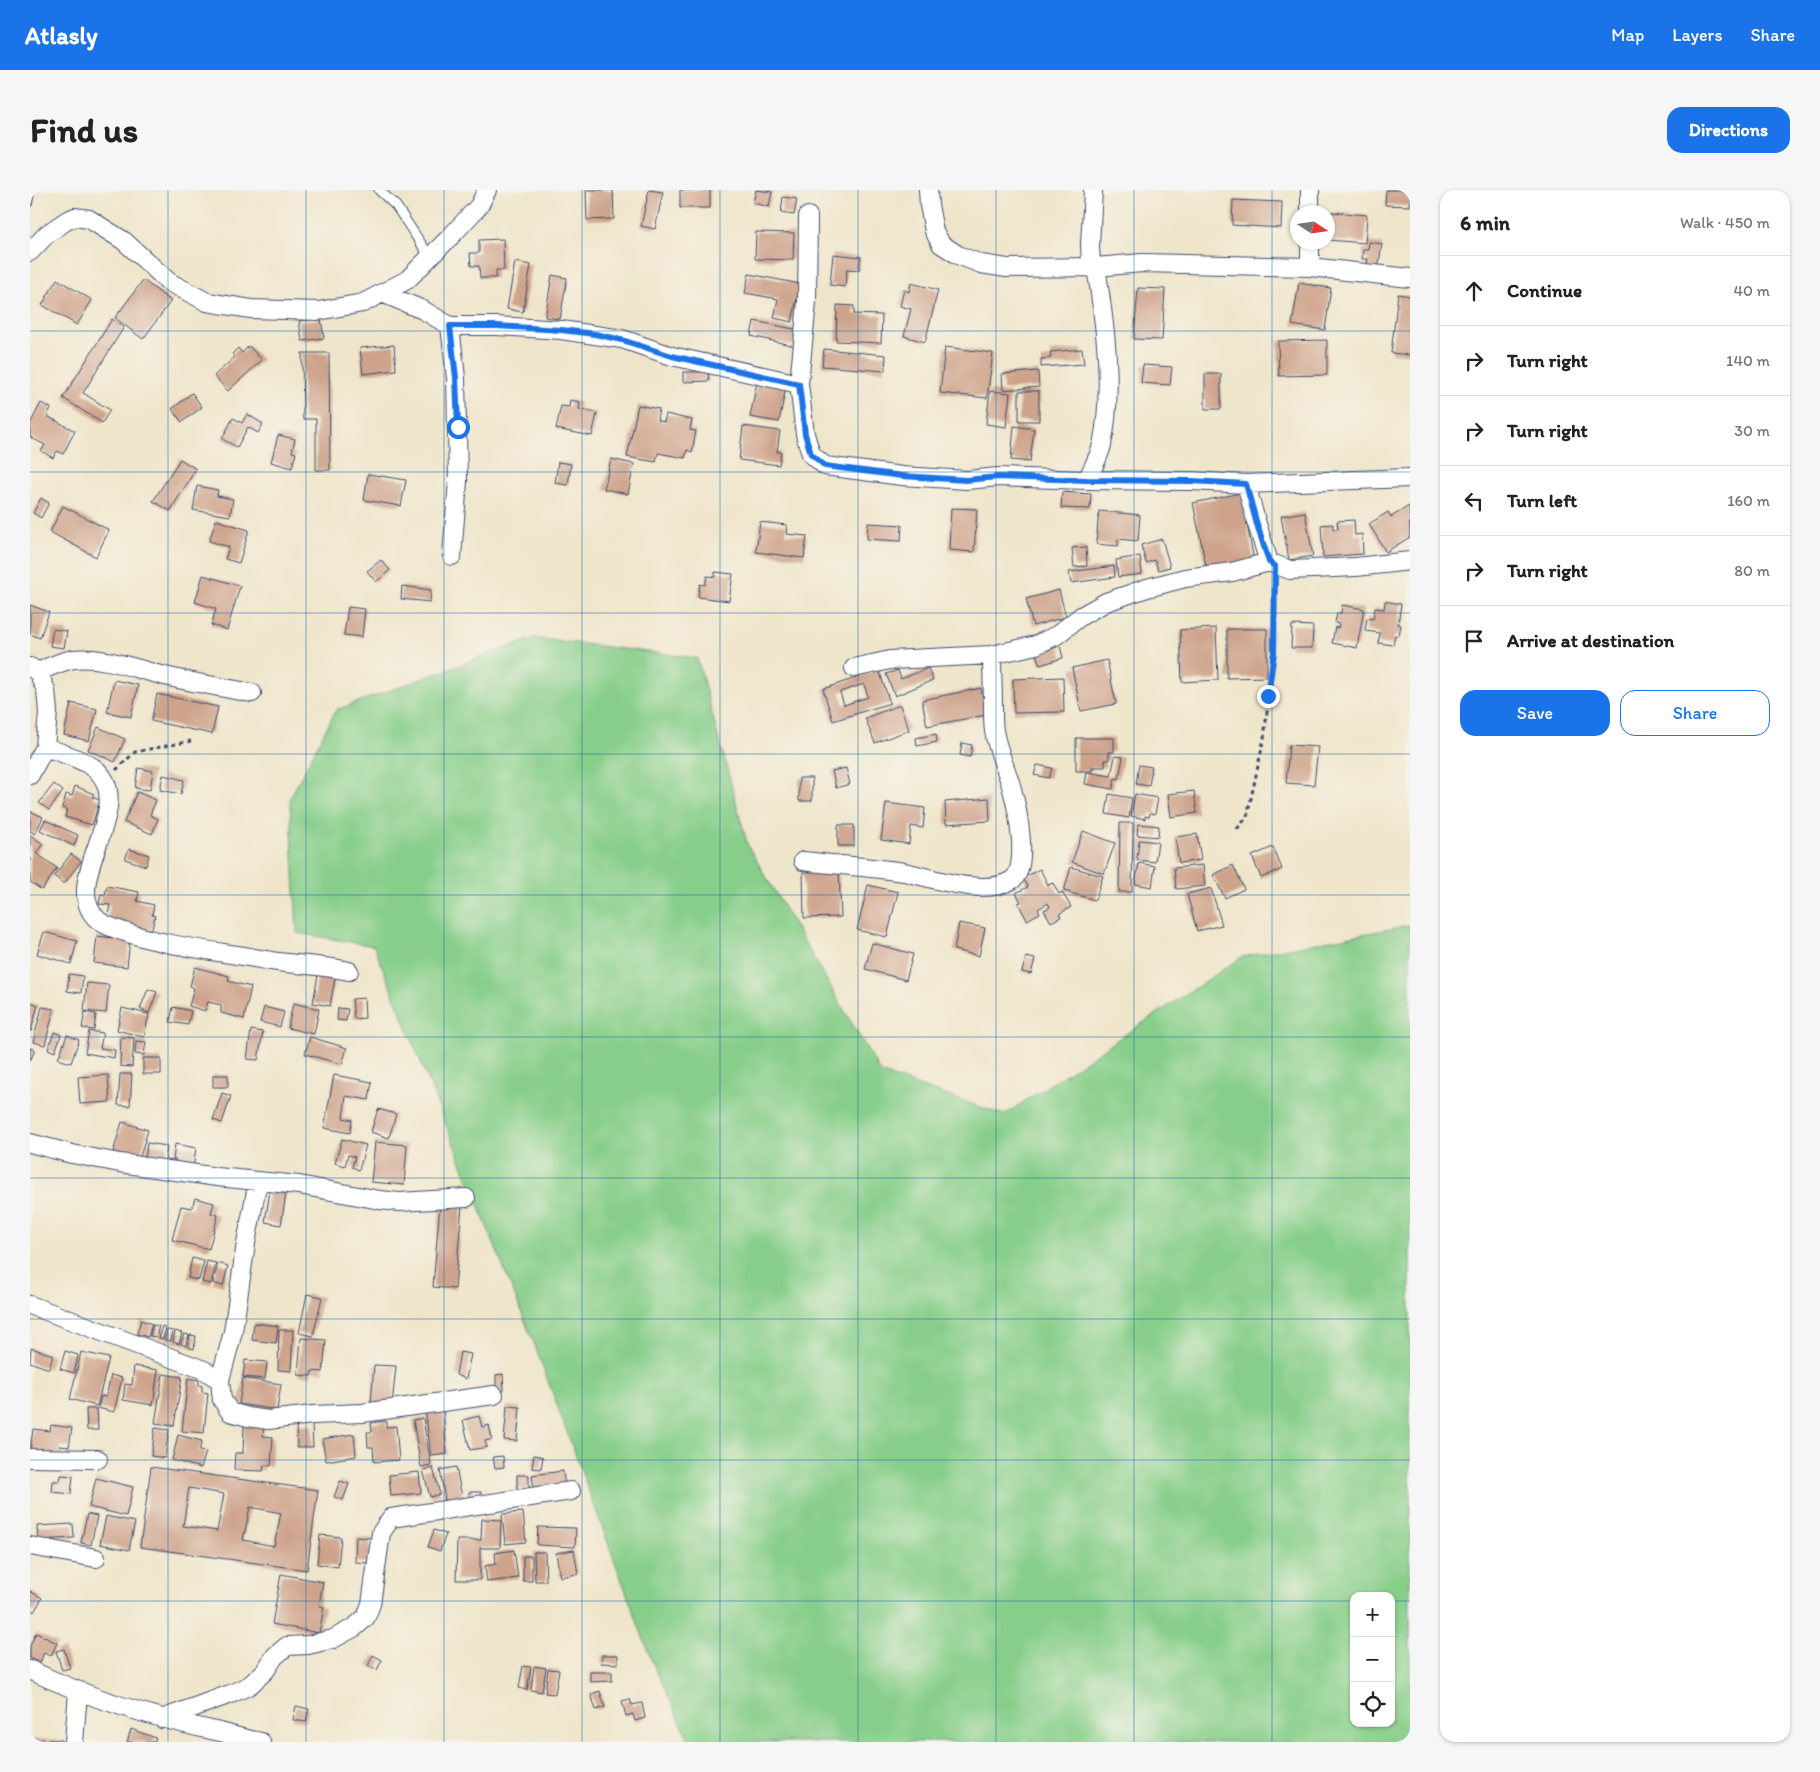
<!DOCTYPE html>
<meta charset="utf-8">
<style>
body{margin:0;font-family:Itim,sans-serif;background:#f6f6f6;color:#222}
.controls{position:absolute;right:15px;bottom:15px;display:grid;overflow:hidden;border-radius:10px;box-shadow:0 1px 4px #0004}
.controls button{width:45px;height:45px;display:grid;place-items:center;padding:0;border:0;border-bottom:1px solid #e0e0e0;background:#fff;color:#222;font:25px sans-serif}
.compass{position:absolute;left:1260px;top:15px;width:45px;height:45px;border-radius:50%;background:#fff;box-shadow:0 1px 4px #0004;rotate:102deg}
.stop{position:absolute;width:15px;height:15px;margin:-11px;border:4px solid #1a73e8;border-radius:50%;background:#fff}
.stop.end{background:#1a73e8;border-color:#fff;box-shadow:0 1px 5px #0008}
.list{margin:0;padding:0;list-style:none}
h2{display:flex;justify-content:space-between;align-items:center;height:65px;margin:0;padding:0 20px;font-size:21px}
h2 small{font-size:16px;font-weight:400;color:#767676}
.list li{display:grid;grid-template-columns:32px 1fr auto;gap:15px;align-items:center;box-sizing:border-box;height:70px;padding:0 20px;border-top:1px solid #e0e0e0}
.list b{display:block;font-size:19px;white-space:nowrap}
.list em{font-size:16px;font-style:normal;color:#767676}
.actions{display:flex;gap:10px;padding:15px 20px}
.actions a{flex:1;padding:11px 0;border:1px solid #1a73e8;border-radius:15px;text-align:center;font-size:18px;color:#1a73e8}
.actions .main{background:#1a73e8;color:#fff}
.icon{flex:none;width:28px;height:28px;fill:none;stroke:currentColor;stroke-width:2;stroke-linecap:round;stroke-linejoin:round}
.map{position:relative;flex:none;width:1380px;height:1552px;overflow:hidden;border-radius:15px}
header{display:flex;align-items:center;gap:30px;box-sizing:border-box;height:70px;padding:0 25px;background:#1a73e8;color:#fff}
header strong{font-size:24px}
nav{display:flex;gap:28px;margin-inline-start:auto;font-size:18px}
.intro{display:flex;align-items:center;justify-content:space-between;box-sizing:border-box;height:120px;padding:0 30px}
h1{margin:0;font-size:35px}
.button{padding:12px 22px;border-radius:15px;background:#1a73e8;color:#fff;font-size:18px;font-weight:700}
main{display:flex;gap:30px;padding:0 30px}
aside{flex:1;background:#fff;border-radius:15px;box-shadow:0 1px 4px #0004}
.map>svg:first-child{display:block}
.green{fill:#86ce89;stroke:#507e74;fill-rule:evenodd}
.building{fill:#cea38b;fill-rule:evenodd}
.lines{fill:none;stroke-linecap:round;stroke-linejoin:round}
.lane-casing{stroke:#3b4a6e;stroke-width:11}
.street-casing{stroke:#3b4a6e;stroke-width:20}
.path{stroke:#3b4a6e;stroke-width:3;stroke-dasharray:4 4;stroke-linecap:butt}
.lane{stroke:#fff;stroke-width:9}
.street{stroke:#fff;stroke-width:18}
.route{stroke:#1a73e8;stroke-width:6}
.grid{fill:none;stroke:#1f6fb2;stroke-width:1;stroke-opacity:0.55}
</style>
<header>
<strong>Atlasly</strong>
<nav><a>Map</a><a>Layers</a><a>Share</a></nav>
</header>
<div class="intro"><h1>Find us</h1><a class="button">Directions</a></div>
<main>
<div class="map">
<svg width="1380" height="1552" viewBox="0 0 1380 1552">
<rect width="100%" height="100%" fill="#f7f3e8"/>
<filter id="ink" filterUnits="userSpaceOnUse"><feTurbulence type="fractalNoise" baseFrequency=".02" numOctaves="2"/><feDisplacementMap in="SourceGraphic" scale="10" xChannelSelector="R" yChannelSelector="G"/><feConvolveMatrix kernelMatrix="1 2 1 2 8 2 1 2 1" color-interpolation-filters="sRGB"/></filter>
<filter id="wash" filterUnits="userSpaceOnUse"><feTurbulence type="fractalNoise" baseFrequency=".0096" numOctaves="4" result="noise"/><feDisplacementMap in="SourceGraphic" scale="20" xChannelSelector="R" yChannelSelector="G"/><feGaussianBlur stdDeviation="1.12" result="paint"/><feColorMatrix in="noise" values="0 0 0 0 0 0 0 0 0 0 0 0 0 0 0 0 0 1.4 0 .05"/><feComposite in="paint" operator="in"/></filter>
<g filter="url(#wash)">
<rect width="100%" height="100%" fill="#efe5ca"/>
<path class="green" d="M504 448 667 468 718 656 851 883 974 925 1212 767 1380 735V1552H660L621 1469 505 1156 344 756 267 743 260 608 306 520ZM1324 1406H1361V1533H1324Z"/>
<g id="blocks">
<path class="building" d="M0 0H5L2 16 0 15Z
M556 0H583L584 29 557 30Z
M619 0 633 2 625 39 611 36Z
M650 0H680V18H650Z
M726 0 742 2 739 17 723 13Z
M1356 0H1380V16L1355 15Z
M753 7 767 9 764 25 751 23Z
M1203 10 1252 12 1251 38 1202 35Z
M1301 22 1337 25 1335 53 1298 50Z
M726 42 764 43 763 70 725 69Z
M473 49 474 80H466V88H450L449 76H441L440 63H449V50Z
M1339 52 1352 54 1348 80 1336 78 1338 69H1332L1333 59H1338Z
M803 64 831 67 829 80 817 79 815 97 800 95Z
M485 72 501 75 493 122 477 119Z
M719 84 770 94 762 132 744 128 748 109 715 103Z
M522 85 537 88 530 129 515 127Z
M27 89 62 110 47 135 12 115Z
M113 90 141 111 113 149 85 128Z
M881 93 908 100 895 152 874 146 881 119 870 116 874 100 879 102Z
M1269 93 1301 98 1295 140 1262 135Z
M1108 98 1135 99 1132 150 1104 149Z
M1368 104 1380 106V165L1361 163Z
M807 115 824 116V124L852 125 851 153 806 151Z
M82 129 94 137 53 203 80 220 72 233 33 208Z
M291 129 294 148 272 151 269 131Z
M724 131 769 140 765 156 721 146Z
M1297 150V185L1249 186 1248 151Z
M364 155 366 180 333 184 330 158Z
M219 156 232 170 198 201 184 186 205 167 202 164 208 158 212 163Z
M915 157 963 163 957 208 910 203Z
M794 159 856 165 855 181 792 176Z
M1052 159 1054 174 1011 177V169L1021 168 1020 162Z
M272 163H299L300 280H286V229H273Z
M1113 175 1142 177 1140 195 1111 193Z
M1008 181 1009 197 973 200 972 184Z
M653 182H678L679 191 653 192Z
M1175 184H1191V219H1175Z
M727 192 756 197 749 232 720 227Z
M960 201 980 203 976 237 956 234Z
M989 201H1009V231H989Z
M162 203 172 217 152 232 142 219Z
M540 210 550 212 549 219 567 223 562 246 526 239 531 216 539 217Z
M11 213 21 218 17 226 45 241 33 264 27 261 23 268 11 261 15 255 0 247V234Z
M608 215 629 219 627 230 634 232 636 224 662 230 660 240 666 241 662 262 657 260 655 268 628 263 626 272 597 267Z
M217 224 233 234 228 243 218 237 207 257 192 249 203 228 212 233Z
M713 236 750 241 747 262H751L749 275 709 270Z
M984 236 1004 239 1000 272 981 270Z
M248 245 265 249 262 262 266 263 262 278 241 272Z
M150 269 166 279 140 321 123 311Z
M581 269 604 274 598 304 574 299Z
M528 272 541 274 538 295 525 293Z
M338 284 376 290 371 316 334 310Z
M167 296 188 300 187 306 203 309 200 326 163 320Z
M1032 302 1061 304 1060 319 1031 318Z
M1211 303 1224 371 1177 381 1163 313Z
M11 308 19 313 11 328 3 323Z
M33 316 79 340 66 367 20 342Z
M1379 316 1380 347 1356 362 1339 334 1358 322 1361 327Z
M921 318 947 319 944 362 919 360Z
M1069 321 1110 325 1108 351 1088 349V356L1066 354Z
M1275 322 1283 366 1259 370 1251 326Z
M186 330 219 340 209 373 195 369 199 357 179 351Z
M1324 330 1325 345 1332 344 1333 364 1293 367 1291 335 1303 334V339H1308L1307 331Z
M730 332 757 335 756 344 777 346 774 368 726 362Z
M838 333 872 335 871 351 837 349Z
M1132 349 1140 377 1128 380 1125 370 1116 373 1111 355Z
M1056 357 1057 376 1044 377 1042 358Z
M1110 366 1112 384 1088 387 1086 370Z
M351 370 360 380 346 392 337 381Z
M1084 376 1085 387 1041 393 1039 382Z
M685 382 703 384 699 411 668 407 670 394 675 395 677 386 685 387Z
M173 385 210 396 197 440 181 435 186 419 165 412Z
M372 396 401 400 400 412 371 409Z
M1029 400 1036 427 1003 436 996 409Z
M1355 411 1371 414 1368 435H1371L1369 446 1365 445 1363 455 1348 453 1350 443 1335 441 1337 428 1343 429 1345 418 1354 419Z
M0 415 19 422 10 448 0 444Z
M1312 415 1334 419 1327 458 1302 453 1305 437 1308 438 1309 434 1305 433 1307 423H1311Z
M318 417 335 419 332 447 314 445Z
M1262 435 1283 436 1282 458H1261Z
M1186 438 1188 490 1152 492 1150 440Z
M23 439 37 441 34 458 20 456Z
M1197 439H1237V487L1197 488Z
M1030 456 1033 468 1010 475 1006 464Z
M1077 470 1086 514 1051 521 1042 478Z
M898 478 903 490 865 506 856 484 868 480 871 489Z
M849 480 860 513 803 531 793 499ZM834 494 838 507 814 515 810 502Z
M1033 487 1034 522 984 523 983 489Z
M84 490 108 495 101 527 77 522Z
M951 498 956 525 897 536 892 510Z
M127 504 188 517 182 544 121 531Z
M41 513 67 519 59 551 34 545Z
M870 515 879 540 845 553 835 528Z
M68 537 95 549 85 572 58 560Z
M906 544 907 552 887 556 886 548Z
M1046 548H1084V562H1079V570H1075V577H1062V581H1046Z
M932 553 942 555 940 567 930 565Z
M1259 555 1288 557 1284 595 1256 593Z
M1085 566 1093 567 1089 589 1085 588 1083 599 1055 594 1057 582 1081 586Z
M1007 575 1022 578 1019 588 1004 585Z
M1109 575 1122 577 1119 596 1106 594Z
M108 578 123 581 120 600 105 598Z
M816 578 820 594 806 598 802 581Z
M133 585 154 590 151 604 130 600Z
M769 588H782V611H769Z
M24 594 33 601 19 620 9 613Z
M45 596 64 604 62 607 70 610 62 635 35 627 37 619 32 618 36 604 42 606Z
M1164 601 1167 623 1141 627 1138 604Z
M107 602 126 610 120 625 128 629 122 644 94 632Z
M1079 604 1102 608 1099 628 1076 624Z
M1105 604 1128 608 1125 624 1120 623 1119 627 1115 626V629L1101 626Z
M959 608 960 631 916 634 915 612Z
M856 613 895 618 893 638 881 636 879 654 851 650Z
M0 621 13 627 5 644 0 641Z
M15 630 48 645 44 656 10 640Z
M1090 633H1103L1102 702H1089Z
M1108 634 1129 636 1128 647 1107 645Z
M808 635H824V656H808Z
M1053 641 1085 653 1074 684 1042 672Z
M1167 644 1171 670 1149 673 1145 647Z
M0 645 13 654 6 663 27 678 12 700 0 692Z
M1109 650 1128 652 1125 672 1107 670Z
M1243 657 1252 679 1231 688 1222 666Z
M99 659 119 665 116 676 95 669Z
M41 664 51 671 34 694 24 686Z
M1109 673 1125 676 1122 697 1105 694Z
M1173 675 1175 696 1146 699 1144 678Z
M1203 675 1214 699 1195 708 1183 685Z
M1041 677 1073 686 1065 710 1034 701Z
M1010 679 1018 695 1023 693 1029 704 1032 702 1041 717 1029 724 1031 727 1021 732 1014 720 1020 717 1018 713 1008 719 1010 723 997 730 988 713 991 712 986 703 998 697 993 688Z
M809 681 811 727 774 728 773 682Z
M838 695 868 702 857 747 827 740Z
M77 696 109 702 107 711 124 715 122 725 125 726 122 739H118L117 744 109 742 110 737 77 730 80 715 69 714 71 704 75 705Z
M1181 698 1192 735 1167 741 1157 704Z
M929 733 955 738 949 766 924 760Z
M14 742 47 751 41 774 7 764Z
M67 746 100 750 97 777 64 773Z
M842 753 883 764 876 790 835 779Z
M996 767 1005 769 1001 784 992 782Z
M165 777 199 786 198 791 221 797 214 829 191 823V815L178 812 175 821 159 816 164 798 160 796Z
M39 784 53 786 51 803 37 801Z
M288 785 305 788 300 816 283 813Z
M57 793 79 795 76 823 54 821Z
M118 799 127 802 119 823 110 819Z
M334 808 335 828 324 829 322 809Z
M0 812 8 815 1 841H0Z
M263 813 289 819 284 844 258 838Z
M12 817 24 819 15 855 3 852Z
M143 817 161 821 158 835 140 832Z
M234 817 254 822 250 837 230 832Z
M92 818 119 824 114 847 87 840Z
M308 818 318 819 316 831 307 830Z
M55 822 66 824 64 840 52 838Z
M221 840 233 842 228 870 217 869Z
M59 841 73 843 70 858 85 860 84 868 55 863Z
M24 842 31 845 25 862 18 859Z
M37 845 49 850 41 873 28 869Z
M91 847 104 848 102 877 90 876Z
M280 847 317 858 312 874 275 864Z
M106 851 116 852 114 865 105 864Z
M0 858 5 860 0 871Z
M113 868H131V884H113Z
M90 884H102L100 916 88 915Z
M78 885 80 912 50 914 48 887Z
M183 885H198V897H183Z
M304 885 342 892 339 910 316 906 313 928 322 930 320 943 294 938Z
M192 903 201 906 192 933 183 930Z
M348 919 366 924 359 948 341 942Z
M92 932 118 940 109 970 83 963Z
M312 949 336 955 329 980 322 977 325 967 318 965 315 976 305 973Z
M345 952 377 955 374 995 341 992Z
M117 953 137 956 135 974 115 971Z
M145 954 166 958 163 978 145 975 146 970H143Z
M240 1001 256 1004 251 1035 235 1032Z
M165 1008 184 1013 181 1023 188 1025 179 1059 142 1050 151 1016 162 1018Z
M410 1013 432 1015 425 1099 403 1097Z
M162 1068 174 1071 169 1090 158 1088Z
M177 1071 186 1073 181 1094 172 1092Z
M188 1073 198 1076 193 1096 183 1093Z
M277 1104 292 1107 283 1146 269 1143Z
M111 1130 122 1134 118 1147 107 1144Z
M224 1133 248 1136 246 1153 222 1150Z
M123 1135 129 1136 126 1147 120 1146Z
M132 1136 136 1138 133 1149 129 1148Z
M137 1140 143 1141 141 1151 135 1150Z
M249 1140H263L261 1181 248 1180Z
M145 1141 152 1143 149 1154 143 1152Z
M154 1144 159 1145 156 1156 151 1154Z
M160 1145 166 1146 164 1159 158 1157Z
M271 1148 296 1150 293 1182 282 1181 281 1186 268 1185Z
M1 1158 23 1165 19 1179 0 1172Z
M35 1161 48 1165 44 1183 30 1179Z
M51 1162 79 1168 67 1216 40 1209Z
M430 1162 441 1164 436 1189 426 1185Z
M215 1170 237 1172 235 1189 213 1187Z
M344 1175 366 1176 362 1215 341 1213Z
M104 1176 128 1180 123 1215 93 1210 95 1194 102 1195Z
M133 1184 152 1187 144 1236 125 1233Z
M473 1184 474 1201 466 1202V1185Z
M81 1185 92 1188 84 1222 68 1218 71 1206 76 1207Z
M158 1188 169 1190V1195L172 1196V1202L178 1203 174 1243 152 1241Z
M213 1188 251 1194 247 1220 209 1214Z
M477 1216 490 1217 487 1251 474 1250Z
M413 1217 417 1264 401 1266 395 1219Z
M56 1219H67L68 1240H57Z
M449 1226 452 1237 459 1235 462 1249 455 1251 457 1257 440 1260 433 1230Z
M393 1228 401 1275 391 1277 383 1230Z
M356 1231V1237L366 1236 369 1270 344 1272 343 1257H338L337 1242H342L341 1233Z
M282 1234 283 1257H267L266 1235Z
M21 1235 42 1238 39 1257 30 1256 29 1266 0 1261 3 1239 20 1241Z
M214 1235 234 1237 233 1246 243 1247 241 1276 234 1275 233 1281 204 1280 205 1263H213Z
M125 1238 139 1240 135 1268 121 1266Z
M324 1244 326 1266 296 1271 292 1249Z
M148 1245 172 1251 169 1261 176 1262 171 1278 142 1270Z
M504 1265 513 1267 511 1279 502 1278Z
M473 1266 474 1277 465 1278 463 1267Z
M121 1277 288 1300 277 1380 110 1357ZM159 1298 194 1304 187 1341 153 1336ZM220 1317 251 1323 244 1356 213 1350Z
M426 1277 433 1312 416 1316 410 1280Z
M403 1278 410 1304 400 1307 393 1280Z
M533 1281 535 1297 504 1301 502 1285Z
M389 1282 391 1303 361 1306 359 1285Z
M31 1285 43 1286 41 1304 22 1302 23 1291H30Z
M487 1285H499V1299H487Z
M66 1288 103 1297 96 1326 59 1317Z
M310 1291 319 1294 313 1310 304 1307Z
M439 1302H451V1312H439Z
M493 1322 496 1352 475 1354 472 1324Z
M57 1324 67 1326 61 1355 51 1353Z
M76 1326 105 1332 99 1360 70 1354Z
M452 1329 471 1330 470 1358H450V1390H426L427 1350H451Z
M43 1334 44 1348 8 1350 7 1336Z
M508 1337 546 1338 545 1357 507 1355Z
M404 1340 416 1344 410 1361 398 1357Z
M290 1345 311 1347 308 1377 287 1374Z
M326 1347 341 1348 340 1373 325 1372Z
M484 1360 488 1388 457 1392 455 1376 466 1374 465 1363Z
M544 1360 548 1384 530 1387 526 1363Z
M504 1362H515L516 1391H505Z
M493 1366H502V1391H493Z
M251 1384 293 1392 289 1416 294 1417 289 1443 242 1434Z
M0 1401 12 1408 4 1422 0 1419Z
M6 1443 27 1453 21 1466 14 1463 10 1473 0 1468V1456Z
M34 1459 40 1478 32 1480 26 1461Z
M343 1465 352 1470 347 1480 338 1476Z
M572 1465H588V1474L571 1473Z
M493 1476 501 1477 497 1500 489 1498Z
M504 1476 516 1478 512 1502 501 1500Z
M518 1479 529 1480 525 1504 515 1503Z
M560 1482H582V1491L560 1492Z
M570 1501 575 1517 566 1520 561 1504Z
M600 1509 602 1515 612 1513 615 1528 605 1531 603 1524 596 1526 592 1511Z
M266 1516 279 1519 276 1532 263 1530Z
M101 1539 126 1548 124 1552H97Z
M0 1549 32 1550V1552H0Z"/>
</g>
</g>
<g filter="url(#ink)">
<use href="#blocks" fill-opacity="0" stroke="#3b4a6e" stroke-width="1"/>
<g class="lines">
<g class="lane-casing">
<path id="lane" d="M349 0 366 16 400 67"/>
</g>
<g class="street-casing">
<path id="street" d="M898 0 899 15 904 41 911 54 928 65 951 74 977 78 1066 77 1112 73 1280 77 1380 88
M1280 22V0
M778 26 777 112 769 194 775 244 781 264 795 276 872 286 937 290 968 287 1057 290 1162 291 1216 294 1380 288
M0 62 17 44 36 31 45 27 59 29 94 51 139 92 177 112 221 119 288 121 333 113 377 90 421 46 449 16 457 0
M1061 76 1060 55 1063 0
M1280 77V52
M352 103 393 120 420 136H467L531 140 565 145 592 149 642 166 769 194
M420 136 426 188 428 291 422 366
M1057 290C1062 279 1069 267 1072 255 1084 198 1075 134 1066 77
M1216 294 1226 331 1239 372 1260 380 1326 377 1380 371
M0 477 8 482 16 500 18 522 15 557 0 585
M824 478 860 470 962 465 1006 455 1027 445 1051 426 1076 412 1117 398 1155 388 1202 382 1239 372
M8 482C19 477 31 471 44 469 75 466 105 479 135 486 163 493 193 497 222 503
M15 557C31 563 50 568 64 578 111 614 26 693 68 730 75 736 86 739 95 742 131 754 169 759 207 765 220 767 234 770 248 772 272 775 296 776 319 781
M773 671C806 675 841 677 874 682 903 688 955 707 982 690 1000 678 987 617 982 599 977 580 967 560 964 541 963 534 963 525 963 518 963 500 962 483 962 465
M0 953 42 964 90 973 187 987 269 995 350 1010 369 1012 436 1008
M228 991 216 1053 203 1142 190 1190 192 1210 200 1222 218 1227 238 1230 283 1225 332 1223 464 1205
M0 1115 174 1180 190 1190
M0 1268 68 1269
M0 1356 66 1368
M0 1480C61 1509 124 1528 190 1542 203 1545 217 1550 231 1552
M132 1529 203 1503 220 1495 235 1481 245 1466 257 1456 278 1455 303 1449 325 1437 336 1427 341 1414 351 1343 361 1328 541 1301
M44 1552 48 1502"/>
</g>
<path class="path" d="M86 580 105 562 161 551
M1207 639 1217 627 1234 548 1244 462 1245 391"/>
<use href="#lane" class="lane"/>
<use href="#street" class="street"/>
</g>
</g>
<g class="lines" filter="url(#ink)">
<path class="route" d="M428 237 426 188 420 136H467L531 140 565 144 592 150 642 166 769 194 775 244 781 264 795 276 872 286 936 290 968 287 1057 290 1162 291 1216 294 1226 331 1239 372 1245 376 1244 462 1238 506"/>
</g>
<path class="grid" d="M138 0V1552M276 0V1552M414 0V1552M552 0V1552M690 0V1552M828 0V1552M966 0V1552M1104 0V1552M1242 0V1552M0 141H1380M0 282H1380M0 423H1380M0 564H1380M0 705H1380M0 847H1380M0 988H1380M0 1129H1380M0 1270H1380M0 1411H1324M1361 1411H1380"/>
</svg>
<div class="controls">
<button>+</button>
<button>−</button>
<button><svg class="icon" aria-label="locate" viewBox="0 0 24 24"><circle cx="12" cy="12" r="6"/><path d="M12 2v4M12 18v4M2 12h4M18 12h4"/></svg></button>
</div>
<svg class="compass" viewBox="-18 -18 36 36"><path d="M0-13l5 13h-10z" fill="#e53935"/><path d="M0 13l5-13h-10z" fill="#767676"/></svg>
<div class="stop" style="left:428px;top:237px"></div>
<div class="stop end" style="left:1238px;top:506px"></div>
</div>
<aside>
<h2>6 min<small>Walk · 450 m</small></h2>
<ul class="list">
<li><svg class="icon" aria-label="ahead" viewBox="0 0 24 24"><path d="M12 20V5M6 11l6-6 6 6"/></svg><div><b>Continue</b></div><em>40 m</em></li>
<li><svg class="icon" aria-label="right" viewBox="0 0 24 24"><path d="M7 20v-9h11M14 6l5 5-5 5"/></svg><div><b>Turn right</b></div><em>140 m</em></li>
<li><svg class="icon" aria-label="right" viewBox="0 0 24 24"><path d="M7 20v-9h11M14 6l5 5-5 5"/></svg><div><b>Turn right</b></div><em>30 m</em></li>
<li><svg class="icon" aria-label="left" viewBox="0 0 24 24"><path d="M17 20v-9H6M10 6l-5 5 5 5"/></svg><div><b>Turn left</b></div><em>160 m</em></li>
<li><svg class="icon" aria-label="right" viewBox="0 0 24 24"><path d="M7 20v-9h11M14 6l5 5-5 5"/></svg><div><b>Turn right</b></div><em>80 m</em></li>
<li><svg class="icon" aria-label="arrive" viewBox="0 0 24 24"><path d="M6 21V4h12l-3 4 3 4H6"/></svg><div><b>Arrive at destination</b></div></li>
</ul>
<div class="actions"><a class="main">Save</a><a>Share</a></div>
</aside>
</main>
